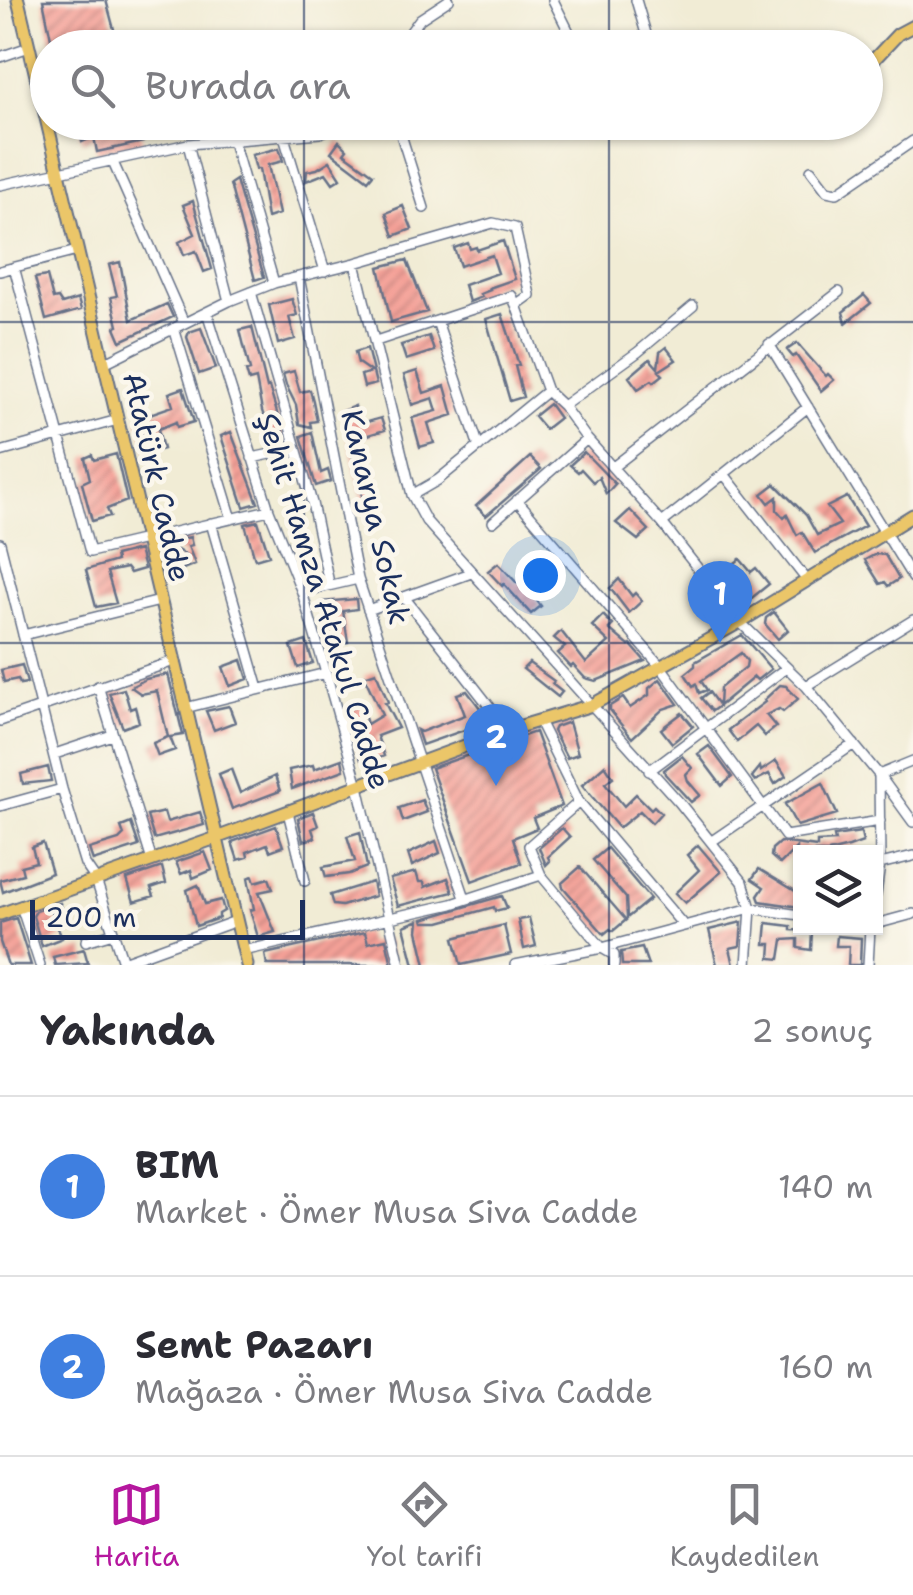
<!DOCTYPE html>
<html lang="tr">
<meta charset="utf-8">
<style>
body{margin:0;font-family:"Shantell Sans",sans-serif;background:#f7f7f7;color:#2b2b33}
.controls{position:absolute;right:30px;bottom:30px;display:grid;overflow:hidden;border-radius:0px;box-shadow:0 2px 8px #0004}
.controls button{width:90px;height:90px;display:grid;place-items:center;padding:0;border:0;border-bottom:2px solid #e1e1e2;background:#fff;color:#2b2b33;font:50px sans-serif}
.scale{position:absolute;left:30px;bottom:25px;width:275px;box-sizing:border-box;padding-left:10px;border:5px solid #1b2f5e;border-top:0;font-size:28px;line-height:35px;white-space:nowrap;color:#1b2f5e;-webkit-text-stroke:8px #fbf7ec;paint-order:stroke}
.you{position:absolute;left:540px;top:575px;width:35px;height:35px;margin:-25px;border:8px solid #fff;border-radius:50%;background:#1a73e8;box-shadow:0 0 0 15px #1a73e833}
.badge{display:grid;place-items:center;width:65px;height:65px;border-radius:50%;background:#b5179e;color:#fff;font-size:32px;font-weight:700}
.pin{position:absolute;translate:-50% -82px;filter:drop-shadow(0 2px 5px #0008)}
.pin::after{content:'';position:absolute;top:52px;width:35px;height:30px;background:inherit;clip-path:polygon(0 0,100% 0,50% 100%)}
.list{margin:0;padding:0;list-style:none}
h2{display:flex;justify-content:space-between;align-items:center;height:130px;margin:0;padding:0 40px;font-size:42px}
h2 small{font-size:32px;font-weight:400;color:#7c7c81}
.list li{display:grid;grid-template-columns:65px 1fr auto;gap:30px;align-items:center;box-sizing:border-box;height:180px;padding:0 40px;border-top:2px solid #e1e1e2}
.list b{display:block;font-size:38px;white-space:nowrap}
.list p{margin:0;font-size:32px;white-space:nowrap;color:#7c7c81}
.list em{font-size:32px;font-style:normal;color:#7c7c81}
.icon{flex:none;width:55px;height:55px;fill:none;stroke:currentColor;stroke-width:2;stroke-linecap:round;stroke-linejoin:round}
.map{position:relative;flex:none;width:913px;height:965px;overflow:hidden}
.search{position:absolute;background:#fff;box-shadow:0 2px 8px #0004;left:30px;right:30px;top:30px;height:110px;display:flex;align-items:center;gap:25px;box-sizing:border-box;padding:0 35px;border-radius:55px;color:#7c7c81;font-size:38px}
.sheet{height:490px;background:#fff}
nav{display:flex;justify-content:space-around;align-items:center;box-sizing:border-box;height:140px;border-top:2px solid #e1e1e2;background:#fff;font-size:28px;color:#7c7c81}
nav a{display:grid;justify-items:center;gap:5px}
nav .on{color:#b5179e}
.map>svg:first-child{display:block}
.building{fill:url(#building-hatch)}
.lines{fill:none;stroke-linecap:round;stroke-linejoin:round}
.minor-casing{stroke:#667188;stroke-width:12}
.major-casing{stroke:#667188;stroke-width:15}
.minor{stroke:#fff;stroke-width:9}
.major{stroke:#ebc669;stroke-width:11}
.grid{fill:none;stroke:#1b2f5e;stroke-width:2.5;stroke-opacity:0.55}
.labels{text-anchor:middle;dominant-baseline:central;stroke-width:9;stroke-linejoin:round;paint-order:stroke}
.street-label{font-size:30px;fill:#1b2f5e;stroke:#fbf7ec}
</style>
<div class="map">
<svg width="913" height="965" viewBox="0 0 913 965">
<defs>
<pattern id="building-hatch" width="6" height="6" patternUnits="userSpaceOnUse" patternTransform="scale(2.5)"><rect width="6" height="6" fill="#f5a198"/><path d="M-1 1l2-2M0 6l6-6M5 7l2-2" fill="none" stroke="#c6847f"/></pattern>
</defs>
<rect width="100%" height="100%" fill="#fbf7ec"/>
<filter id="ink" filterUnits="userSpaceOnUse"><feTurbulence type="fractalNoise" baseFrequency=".01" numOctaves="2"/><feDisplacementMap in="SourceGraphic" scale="20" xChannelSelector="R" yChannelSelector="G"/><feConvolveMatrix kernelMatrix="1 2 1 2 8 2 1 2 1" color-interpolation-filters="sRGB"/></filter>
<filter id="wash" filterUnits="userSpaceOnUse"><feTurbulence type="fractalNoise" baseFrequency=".0048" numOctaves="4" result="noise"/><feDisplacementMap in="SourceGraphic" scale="40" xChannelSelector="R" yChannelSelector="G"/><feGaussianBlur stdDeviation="2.25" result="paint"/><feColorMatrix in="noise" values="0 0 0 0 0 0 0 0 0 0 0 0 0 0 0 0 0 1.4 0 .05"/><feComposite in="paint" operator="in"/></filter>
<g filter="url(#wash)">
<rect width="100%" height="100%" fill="#f1ecd5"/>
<g id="blocks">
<path class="building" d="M43 0H106L119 48H53Z
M90 122H138L143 142 97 152 94 137 82 142 79 131 91 127Z
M339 141 347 149 344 153 373 174 368 180 331 152Z
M279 148 283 161 268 165 279 214 267 218 259 169H256L252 155Z
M330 161 341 178 333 183 326 173 306 181 307 171 317 169Z
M236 180 264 277 255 280 230 184Z
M193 201 212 269 204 272 196 251 184 255 179 242 195 234 183 205Z
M403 206 412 229 394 236 386 213Z
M503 241 515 279 489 288 490 290 480 294 482 297 469 302 464 285 498 273 492 255 460 266 454 248 468 243 470 249 476 247 477 250Z
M407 260 427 312 391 322 379 267Z
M120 262 131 320 167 304 173 317 121 341 115 327 118 326 111 297 117 296 109 265Z
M47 276 53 299 58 298 62 304 78 299 81 310 46 320 35 278Z
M864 295 871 303 846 323 843 312Z
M292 299 297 315 289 317 295 339 278 344 269 305Z
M502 314 519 365 515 366 523 397 510 401 486 319Z
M252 327 267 388 269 387 286 442H273L262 411 256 379 249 381 246 371 250 370 240 330Z
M201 328 216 368 199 374 187 337 189 332Z
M429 336 434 351 406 360 401 345Z
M797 343 826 376 828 374 834 380 821 391 796 355 793 357 787 350Z
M666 347 676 360 659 371 663 375 654 382 652 380 638 389 629 377 650 359 658 368 660 352Z
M367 348 376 384 364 387 361 375 371 372 358 363 355 352Z
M294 371 300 392 310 390 313 401 317 421 310 422 311 427 299 424 296 405 286 385 283 374Z
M417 371 424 393 445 386 453 415 428 423 434 443 420 447 412 418 437 411 433 398 412 405 404 375Z
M183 388 194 422 177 427 176 422 158 429 163 449 148 453 138 418 173 406 169 393Z
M549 404 559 418 545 429 534 416Z
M355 406 360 424 381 418 385 430 361 437 366 451 360 452 368 487 372 486 376 501 364 504 342 411Z
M231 432 258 503 244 507 221 436Z
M312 432 321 473 328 470 331 481 316 486 301 436Z
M584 452 615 484 606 494 599 477 593 482 581 469 578 472 570 465Z
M116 454 127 501 107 509 110 516 92 521 82 483 90 479 85 458 92 455 94 460Z
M530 457 541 469 486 516 476 506Z
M775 484 806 515 817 535 840 524 827 507 847 497 865 526 815 553 802 532 797 535 787 515 784 518 777 510V497L769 503 762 494Z
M630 510 649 530 638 540 616 523Z
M258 521 269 555 255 559 245 524Z
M190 537 192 545 188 546 195 564 183 569 180 559 187 556 174 548 172 541Z
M139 550 144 569 130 573 126 568 107 572 116 603 96 607 86 570 116 561 115 556Z
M876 554 885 555 899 579 888 586 885 582 880 584 865 560Z
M740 559 751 572 756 568 769 584 748 601 726 570Z
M498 563 517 583 521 580 541 606 531 614 504 584 502 586 488 571Z
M619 579 632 596 635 593 642 601 629 613 610 588Z
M356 599 357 609 343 611 348 642 332 645 327 610H322V602Z
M774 612 788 630 778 639 765 624 766 618Z
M603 615 613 625 609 629 629 646 631 645 645 661 596 681 585 678 573 665 571 667 558 653 565 647 554 638 561 631 586 663 609 642 592 626Z
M742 635 771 669 757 680 754 677 719 706 712 711 701 698 709 692 719 706 720 688 746 667 747 661 741 653 701 681 707 690 699 693 696 684 693 686 685 674 695 666V662Z
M306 641 313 663 298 668 291 646Z
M242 660 248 679 230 686 223 667Z
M529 663 554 681 552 684 562 692 558 697 523 669Z
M22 665 27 683 20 684 18 679 4 682 1 670Z
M376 672 388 702 385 703 398 728 377 736 384 756 365 763 361 760 345 710 361 704 367 724 382 715 364 676Z
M168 674 183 735 170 737 175 750 158 756 153 743 168 737 157 691 141 694 131 687 146 679Z
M660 679 678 704 663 709 632 738 610 711V706L623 698 630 708 649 695V688Z
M780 685 786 686 798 699 783 712 779 709 766 715 776 727 765 736 756 726 737 742 728 730 765 702 764 700Z
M124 689 130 709 135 707 139 722 123 728 109 693Z
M467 691 490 721 422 745 417 730 421 732 465 715 457 694Z
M229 706 235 722 214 730 206 711Z
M682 713 693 726 672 743 661 729Z
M569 722 578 754 567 758 553 731 555 727Z
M535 732 562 806 533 818 537 828 513 838 521 863 472 881 431 768Z
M709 746 732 777 722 786 698 754Z
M682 756 692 768 686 774 688 781 700 795 691 802 665 774 664 770Z
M342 759 344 770 292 789 289 770 313 765 314 769Z
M776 761 786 776 775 784 769 774 755 781 752 777 760 767 761 771Z
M605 765 613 777 605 783 624 806 636 794 651 809 654 806 661 813 652 823 640 811 619 828 582 785Z
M48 767 51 781 23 784 21 774Z
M231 769 240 793 275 776 280 791 232 809 219 774Z
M823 783 837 814 797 826 785 804Z
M422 800 427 812 403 821 399 808Z
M164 812 167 822 200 812 204 825 154 839 147 816Z
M313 812 318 826 312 829 315 838 303 841 298 818Z
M131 823 139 846 93 861 89 849 119 840 124 835 121 827Z
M276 826 283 846 270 851 267 844 247 852 248 857 238 860 232 842Z
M562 828 570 837 548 857 550 861 546 865 539 848Z
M360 832 367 867 349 874 326 877 323 867 355 861 347 836Z
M861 832 863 842 849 847 828 852H796V848L780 864 771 856 772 849 780 842 817 847V842L835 841 834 836Z
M436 841 440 853 412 866 408 854Z
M43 843 52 873 3 892 0 880 23 874 21 866 36 862 32 847Z
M698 845 721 872 685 903 675 893 699 870 687 855Z
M607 848 650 899 627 918 626 898 593 860Z
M205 852 212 870 193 878 191 870 181 874 176 862Z
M162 867 166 883 151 888 154 896 134 902 127 879Z
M580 867 626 920 613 931 610 929 604 934 563 887 562 883Z
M759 869 800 894V907L760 901 758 896 764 887 752 879Z
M416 872 419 882H424L425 887 448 878 453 892 398 906 390 879Z
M253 876 255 882 269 878 273 889 259 892 275 932 258 937 250 910 254 909 248 878Z
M372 882 375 896 342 906 333 905 330 895Z
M198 885 205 904 221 900 224 911 219 914V918L196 926 187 890Z
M502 896 507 908 495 911 494 907 440 922H424L423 919Z
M60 903 62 908 51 912 62 938 42 946 33 916 36 911Z
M16 918 31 965H8L0 942V923Z
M529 918 536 946 524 949 518 920Z
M419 920 418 931 426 965H414L404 926Z
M742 922 740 946 730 948 734 965H717L709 930Z
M767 923 791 926V930L812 931 811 950 798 948V939L783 940 780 959 770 958 771 944H765Z
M504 925 511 954 461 965 454 938Z
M365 932 368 943 386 939 392 965H267L265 954Z
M837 936 861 938 860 965H848L849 946H836Z
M642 948 648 965H622L621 952Z
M84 949 88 963 55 965 53 957Z"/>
</g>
</g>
<g filter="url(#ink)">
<use href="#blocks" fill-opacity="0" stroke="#667188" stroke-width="2.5"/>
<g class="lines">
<g class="minor-casing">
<path id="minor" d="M553 0 577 48
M399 48 420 19 449 0
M628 48 641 44 647 37 636 0
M0 57 29 47
M315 122 284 137 325 271
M384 122H388
M397 122 424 208
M232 138 274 283
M188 144 229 301
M112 160 184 323
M811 170 827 191 837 193 913 141
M0 185 188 144 320 133 347 122
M355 263 412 495 426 521 679 802 743 882 751 908 747 965
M14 267 90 552 269 510
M0 271 77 251
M299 277 358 579 465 898
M251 292 312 503 329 583
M207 312 269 510 302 592 326 673 358 786 400 965
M437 321 479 447
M174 328 232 519
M376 341 512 296 516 305
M769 344 913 578
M104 363 229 301 274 283 355 263 493 223 515 228 530 295 516 305 547 391 563 406 587 439 662 523 740 622 806 686 879 775 880 864 876 895
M563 406 638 352 693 306
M0 452 118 420
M252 458 294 449
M613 467 839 292
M724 474 806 579
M412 495 438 480 547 391
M517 500 661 667 785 836 880 821
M493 522 587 439
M211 523 259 689
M662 523 808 407
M0 543 62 789 85 864 96 880 124 965
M302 592 358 579
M404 597 508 730
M368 610 471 573
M23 635 160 601
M98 686 152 861
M806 686 913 620
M185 708 326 673
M0 721 174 661
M539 721 579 802 684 926
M55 754 112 735
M913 761 879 775 913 822
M649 771 786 668
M579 802 529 846 541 875 602 948 614 955V965
M0 806 62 789
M288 812 305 881
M712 841 854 744
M880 864 913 856
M21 906 40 965
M876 924 913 914
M86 941 113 933
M243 951 452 904 541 875
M123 962 236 921
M515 965 602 948 751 908 800 915
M868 965 870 928"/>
</g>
<g class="major-casing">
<path id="major" d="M18 0 247 965
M866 68 898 34 913 26
M0 914 216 838 508 730 592 705 740 622 913 515"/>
</g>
<use href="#minor" class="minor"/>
<use href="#major" class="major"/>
</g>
</g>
<path class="grid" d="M304 0V48M609 0V48M304 122V965M609 122V965M0 322H913M0 643H913"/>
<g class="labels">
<g class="street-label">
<text transform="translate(157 477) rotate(77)">Atatürk Cadde</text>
<text transform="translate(376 517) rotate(77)">Kanarya Sokak</text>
<text transform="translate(324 601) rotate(73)">Şehit Hamza Atakul Cadde</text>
</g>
</g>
</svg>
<div class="controls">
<button><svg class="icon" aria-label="layers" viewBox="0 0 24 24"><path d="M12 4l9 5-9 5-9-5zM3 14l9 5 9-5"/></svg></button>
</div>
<div class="scale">200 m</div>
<div class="you"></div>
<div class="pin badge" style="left:720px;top:643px;background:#3f7fe0">1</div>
<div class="pin badge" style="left:496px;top:786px;background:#3f7fe0">2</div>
<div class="search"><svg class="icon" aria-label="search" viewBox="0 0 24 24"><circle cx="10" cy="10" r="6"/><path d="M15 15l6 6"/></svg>Burada ara</div>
</div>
<section class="sheet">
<h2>Yakında<small>2 sonuç</small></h2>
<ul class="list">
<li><span class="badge" style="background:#3f7fe0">1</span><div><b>BIM</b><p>Market · Ömer Musa Siva Cadde</p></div><em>140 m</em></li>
<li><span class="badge" style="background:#3f7fe0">2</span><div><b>Semt Pazarı</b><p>Mağaza · Ömer Musa Siva Cadde</p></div><em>160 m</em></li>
</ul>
</section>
<nav>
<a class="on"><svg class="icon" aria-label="map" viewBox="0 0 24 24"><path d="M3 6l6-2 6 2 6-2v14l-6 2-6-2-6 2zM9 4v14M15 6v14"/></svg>Harita</a>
<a><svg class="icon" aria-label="directions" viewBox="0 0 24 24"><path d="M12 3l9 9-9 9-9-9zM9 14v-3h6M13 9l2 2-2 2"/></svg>Yol tarifi</a>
<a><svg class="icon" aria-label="saved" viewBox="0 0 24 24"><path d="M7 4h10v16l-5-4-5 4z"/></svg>Kaydedilen</a>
</nav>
